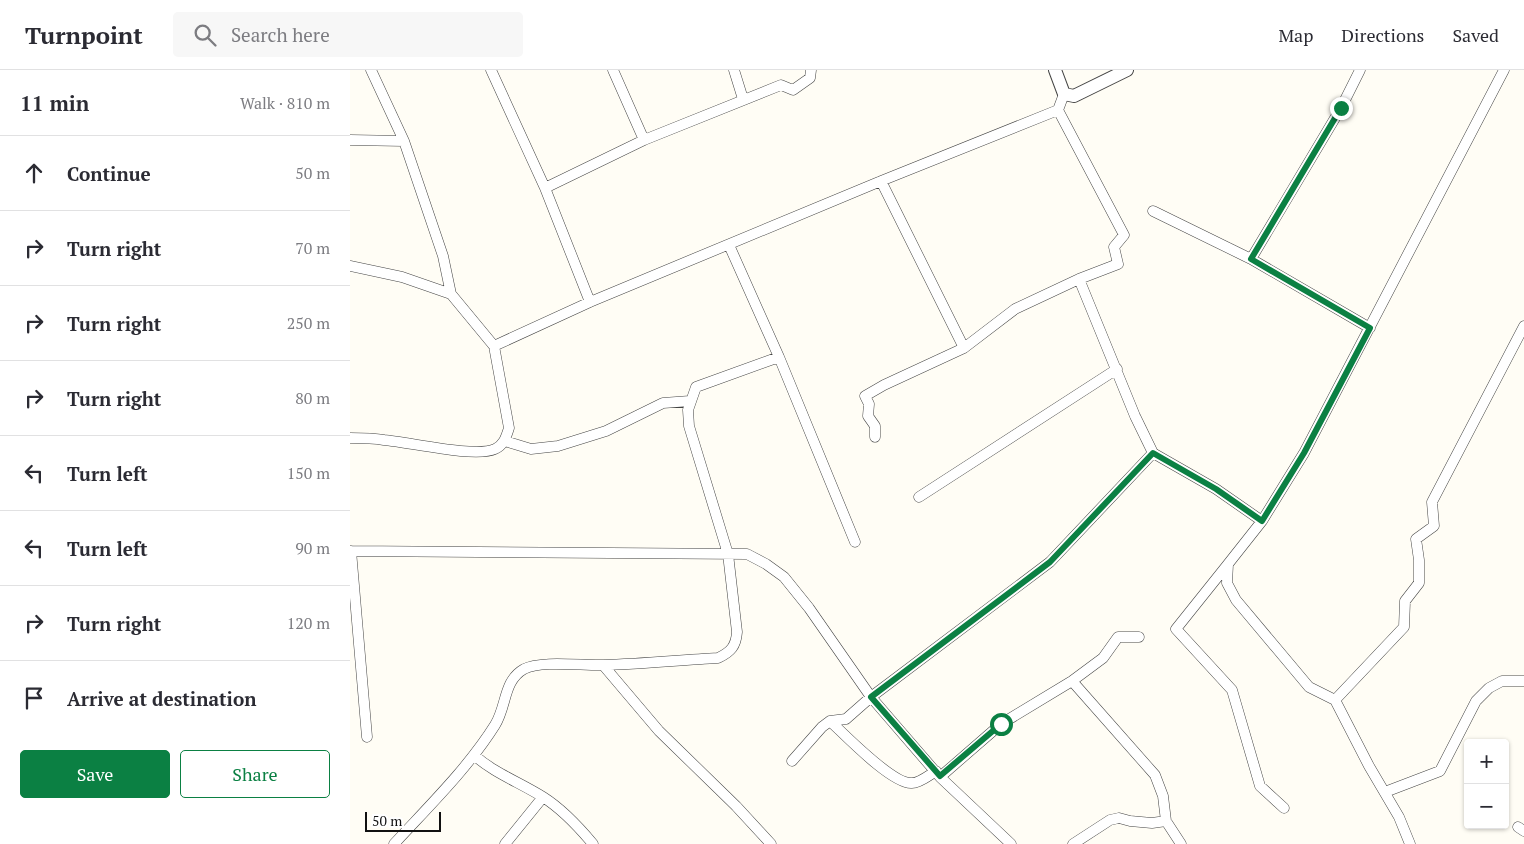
<!DOCTYPE html>
<meta charset="utf-8">
<style>
body{margin:0;font-family:"PT Serif",serif;background:#f7f7f7;color:#2b2b33}
.controls{position:absolute;right:15px;bottom:15px;display:grid;overflow:hidden;border-radius:5px;box-shadow:0 1px 4px #0004}
.controls button{width:45px;height:45px;display:grid;place-items:center;padding:0;border:0;border-bottom:1px solid #e1e1e2;background:#fff;color:#2b2b33;font:25px sans-serif}
.scale{position:absolute;left:15px;bottom:12px;width:76px;box-sizing:border-box;padding-left:5px;border:2px solid #111;border-top:0;font-size:14px;line-height:18px;white-space:nowrap;color:#111;-webkit-text-stroke:4px #fff;paint-order:stroke}
.stop{position:absolute;width:15px;height:15px;margin:-11px;border:4px solid #0b8043;border-radius:50%;background:#fff}
.stop.end{background:#0b8043;border-color:#fff;box-shadow:0 1px 5px #0008}
.list{margin:0;padding:0;list-style:none}
h2{display:flex;justify-content:space-between;align-items:center;height:65px;margin:0;padding:0 20px;font-size:21px}
h2 small{font-size:16px;font-weight:400;color:#7c7c81}
.list li{display:grid;grid-template-columns:32px 1fr auto;gap:15px;align-items:center;box-sizing:border-box;height:75px;padding:0 20px;border-top:1px solid #e1e1e2}
.list b{display:block;font-size:19px;white-space:nowrap}
.list em{font-size:16px;font-style:normal;color:#7c7c81}
.actions{display:flex;gap:10px;padding:15px 20px}
.actions a{flex:1;padding:11px 0;border:1px solid #0b8043;border-radius:5px;text-align:center;font-size:18px;color:#0b8043}
.actions .main{background:#0b8043;color:#fff}
.icon{flex:none;width:28px;height:28px;fill:none;stroke:currentColor;stroke-width:2;stroke-linecap:round;stroke-linejoin:round}
.map{position:relative;flex:none;width:1174px;height:774px;overflow:hidden}
header{display:flex;align-items:center;gap:30px;box-sizing:border-box;height:70px;padding:0 25px;background:#fff;border-bottom:1px solid #e1e1e2}
header strong{font-size:24px}
nav{display:flex;gap:28px;margin-inline-start:auto;font-size:18px}
.search{width:350px;height:45px;background:#f7f7f7;display:flex;align-items:center;gap:12px;box-sizing:border-box;padding:0 18px;border-radius:5px;color:#7c7c81;font-size:19px}
main{display:flex}
aside{flex:1;background:#fff}
.map>svg:first-child{display:block}
.lines{fill:none;stroke-linecap:round;stroke-linejoin:round}
.minor-casing{stroke:#444;stroke-width:11}
.tertiary-casing{stroke:#444;stroke-width:14}
.minor{stroke:#fff;stroke-width:10}
.tertiary{stroke:#fff;stroke-width:12}
.route{stroke:#0b8043;stroke-width:6}
</style>
<header>
<strong>Turnpoint</strong>
<div class="search"><svg class="icon" aria-label="search" viewBox="0 0 24 24"><circle cx="10" cy="10" r="6"/><path d="M15 15l6 6"/></svg>Search here</div>
<nav><a>Map</a><a>Directions</a><a>Saved</a></nav>
</header>
<main>
<aside>
<h2>11 min<small>Walk · 810 m</small></h2>
<ul class="list">
<li><svg class="icon" aria-label="ahead" viewBox="0 0 24 24"><path d="M12 20V5M6 11l6-6 6 6"/></svg><div><b>Continue</b></div><em>50 m</em></li>
<li><svg class="icon" aria-label="right" viewBox="0 0 24 24"><path d="M7 20v-9h11M14 6l5 5-5 5"/></svg><div><b>Turn right</b></div><em>70 m</em></li>
<li><svg class="icon" aria-label="right" viewBox="0 0 24 24"><path d="M7 20v-9h11M14 6l5 5-5 5"/></svg><div><b>Turn right</b></div><em>250 m</em></li>
<li><svg class="icon" aria-label="right" viewBox="0 0 24 24"><path d="M7 20v-9h11M14 6l5 5-5 5"/></svg><div><b>Turn right</b></div><em>80 m</em></li>
<li><svg class="icon" aria-label="left" viewBox="0 0 24 24"><path d="M17 20v-9H6M10 6l-5 5 5 5"/></svg><div><b>Turn left</b></div><em>150 m</em></li>
<li><svg class="icon" aria-label="left" viewBox="0 0 24 24"><path d="M17 20v-9H6M10 6l-5 5 5 5"/></svg><div><b>Turn left</b></div><em>90 m</em></li>
<li><svg class="icon" aria-label="right" viewBox="0 0 24 24"><path d="M7 20v-9h11M14 6l5 5-5 5"/></svg><div><b>Turn right</b></div><em>120 m</em></li>
<li><svg class="icon" aria-label="arrive" viewBox="0 0 24 24"><path d="M6 21V4h12l-3 4 3 4H6"/></svg><div><b>Arrive at destination</b></div></li>
</ul>
<div class="actions"><a class="main">Save</a><a>Share</a></div>
</aside>
<div class="map">
<svg width="1174" height="774" viewBox="0 0 1174 774">
<rect width="100%" height="100%" fill="#fffdf5"/>
<g class="lines">
<g class="minor-casing">
<path id="minor" d="M21 0 54 71 93 186 101 224
M141 0 195 118 240 232
M263 0 294 70
M384 0 393 29
M0 70 54 71
M531 111 614 278
M195 118 294 70 431 15 443 20 460 8 461 0
M803 141 901 189 1020 258
M379 175 429 287 505 472
M901 189 991 38 1010 0
M0 196 52 207 101 224 144 276 159 358C156 367 154 375 145 379 125 388 59 372 34 370 23 368 11 368 0 368
M729 209 785 346 803 383 866 419 912 451
M144 276 240 232 531 111 708 40 714 24
M525 367V356L518 346 519 334 515 326 534 315 614 278 665 239 729 209 768 194 764 177 774 165 708 40
M155 371 181 379 208 376 256 361 313 333 340 331
M569 427 767 299
M0 481 397 484 416 494 434 507 459 538 521 627 590 707 661 774
M1 481 17 667
M878 494 826 559 882 620 910 716 934 738
M253 595 309 661 386 736 421 774
M722 611 805 705 813 726 816 751 831 774
M985 630 1054 557 1055 531 1069 513V490L1066 469 1084 456 1082 432 1174 256
M480 651C495 665 543 715 562 713 570 713 579 705 586 701
M124 685C144 703 169 712 193 727 212 739 228 756 243 774
M442 691 472 657 480 651 496 649 521 627 700 492 803 383
M590 707 651 654 722 611 753 588 768 567H789
M1035 722 1090 701 1126 631 1139 618 1152 611H1174
M1168 757 1174 761
M44 774C79 736 118 698 145 655 157 636 153 611 174 599 191 590 234 596 254 595 292 594 330 590 368 588 381 582 386 576 387 562L378 484 339 356 338 340 346 317 429 287
M155 774 193 727
M723 774 760 750 769 748 780 751 802 753 816 751
M1060 774 1049 747 1019 696 985 630 959 617 886 530 877 513 878 494 912 451 954 383 1154 0"/>
</g>
<g class="tertiary-casing">
<path id="tertiary" d="M705 0 714 24 724 26 777 0"/>
</g>
<use href="#minor" class="minor"/>
<use href="#tertiary" class="tertiary"/>
</g>
<g class="lines">
<path class="route" d="M651 654 590 706 521 627 700 492 803 383 866 419 912 451 954 383 1020 258 901 189 991 38"/>
</g>
</svg>
<div class="controls">
<button>+</button>
<button>−</button>
</div>
<div class="scale">50 m</div>
<div class="stop" style="left:651px;top:654px"></div>
<div class="stop end" style="left:991px;top:38px"></div>
</div>
</main>
